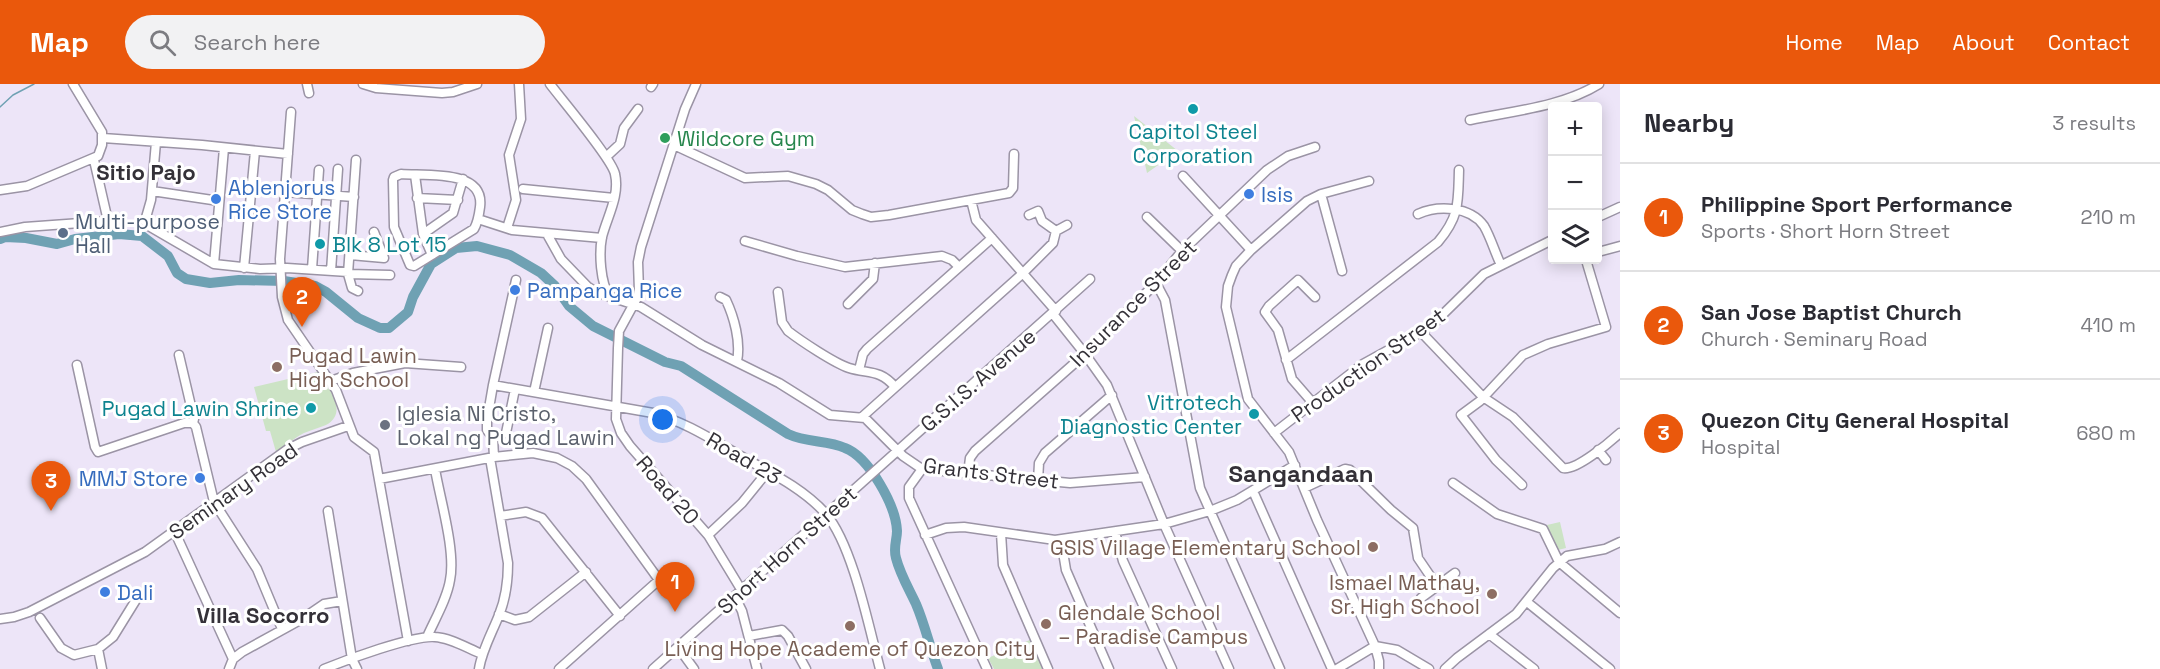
<!DOCTYPE html>
<meta charset="utf-8">
<style>
body{margin:0;font-family:"Space Grotesk",sans-serif;background:#f2f2f3;color:#2b2b33}
.controls{position:absolute;right:18px;top:18px;display:grid;overflow:hidden;border-radius:6px;box-shadow:0 3px 15px #0003}
.controls button{width:54px;height:54px;display:grid;place-items:center;padding:0;border:0;border-bottom:2px solid #e1e1e2;background:#fff;color:#2b2b33;font:30px sans-serif}
.you{position:absolute;left:663px;top:336px;width:21px;height:21px;margin:-15px;border:4px solid #fff;border-radius:50%;background:#1a73e8;box-shadow:0 0 0 9px #1a73e833}
.badge{display:grid;place-items:center;width:39px;height:39px;border-radius:50%;background:#ea580c;color:#fff;font-size:20px;font-weight:700}
.pin{position:absolute;translate:-50% -50px;filter:drop-shadow(0 2px 3px #0008)}
.pin::after{content:'';position:absolute;top:32px;width:21px;height:18px;background:inherit;clip-path:polygon(0 0,100% 0,50% 100%)}
.list{margin:0;padding:0;list-style:none}
h2{display:flex;justify-content:space-between;align-items:center;height:78px;margin:0;padding:0 24px;font-size:26px}
h2 small{font-size:20px;font-weight:400;color:#7c7c81}
.list li{display:grid;grid-template-columns:39px 1fr auto;gap:18px;align-items:center;box-sizing:border-box;height:108px;padding:0 24px;border-top:2px solid #e1e1e2}
.list b{display:block;font-size:22px;white-space:nowrap}
.list p{margin:0;font-size:20px;white-space:nowrap;color:#7c7c81}
.list em{font-size:20px;font-style:normal;color:#7c7c81}
.icon{flex:none;width:33px;height:33px;fill:none;stroke:currentColor;stroke-width:2;stroke-linecap:round;stroke-linejoin:round}
.map{position:relative;flex:none;width:1620px;height:585px;overflow:hidden}
header{display:flex;align-items:center;gap:36px;box-sizing:border-box;height:84px;padding:0 30px;background:#ea580c;color:#fff}
header strong{font-size:28px}
nav{display:flex;gap:33px;margin-inline-start:auto;font-size:21px}
.search{width:420px;height:54px;background:#f2f2f3;display:flex;align-items:center;gap:15px;box-sizing:border-box;padding:0 21px;border-radius:33px;color:#7c7c81;font-size:22px}
main{display:flex}
aside{flex:1;background:#fff}
.map>svg:first-child{display:block}
.green{fill:#cce3c5}
.lines{fill:none;stroke-linecap:round;stroke-linejoin:round}
.stream{stroke:#6fa1b3;stroke-width:1.5}
.river{stroke:#6fa1b3;stroke-width:10}
.minor-casing{stroke:#9b94a5;stroke-width:11}
.minor{stroke:#fff;stroke-width:8}
.culture-dot{fill:#0f9aa8;stroke:#fff;stroke-width:2}
.leisure-dot{fill:#2e9e5b;stroke:#fff;stroke-width:2}
.shop-dot{fill:#3f7fe0;stroke:#fff;stroke-width:2}
.service-dot{fill:#5c6f8a;stroke:#fff;stroke-width:2}
.education-dot{fill:#8d6e63;stroke:#fff;stroke-width:2}
.worship-dot{fill:#6b7280;stroke:#fff;stroke-width:2}
.labels{text-anchor:middle;dominant-baseline:central;stroke-width:6;stroke-linejoin:round;paint-order:stroke}
.culture-label{font-size:21px;fill:#0d838f;stroke:#fff;text-anchor:end}
.leisure-label{font-size:21px;fill:#27864d;stroke:#fff;text-anchor:start}
.shop-label{font-size:21px;fill:#366cbe;stroke:#fff;text-anchor:start}
.service-label{font-size:21px;fill:#4e5e75;stroke:#fff;text-anchor:start}
.street-label{font-size:21px;fill:#343138;stroke:#fff}
.education-label{font-size:21px;fill:#785e54;stroke:#fff;text-anchor:start}
.worship-label{font-size:21px;fill:#5b616d;stroke:#fff;text-anchor:start}
.neighbourhood-label{font-size:22px;font-weight:bold;fill:#343138;stroke:#fff}
.quarter-label{font-size:24px;font-weight:bold;fill:#343138;stroke:#fff}
</style>
<header>
<strong>Map</strong>
<div class="search"><svg class="icon" aria-label="search" viewBox="0 0 24 24"><circle cx="10" cy="10" r="6"/><path d="M15 15l6 6"/></svg>Search here</div>
<nav><a>Home</a><a>Map</a><a>About</a><a>Contact</a></nav>
</header>
<main>
<div class="map">
<svg width="1620" height="585" viewBox="0 0 1620 585">
<rect width="100%" height="100%" fill="#ede5f8"/>
<path class="green" d="M1134 32 1178 67 1147 89Z
M318 288C327 301 350 328 326 341 319 344 311 346 304 349 294 354 285 362 276 368L270 347H266L254 303Z
M1560 438 1566 464 1554 467 1547 441Z
M1032 555 1046 585H994L988 574Z"/>
<g class="lines">
<path class="stream" d="M0 23 13 11 34 0"/>
<path class="river" d="M0 155 5 153 26 154 57 160 75 155 119 150 142 152 168 172 177 189 186 195 210 199 239 196 284 197 315 202 326 208 358 234 380 244H389L408 228 413 213 431 180 456 164 477 162 510 171 541 189 555 202 569 222 593 242 665 278 681 282 788 350C807 359 827 356 845 364 869 373 896 422 897 447 897 456 893 464 896 474 900 490 909 505 916 520 925 541 930 564 938 585"/>
<g class="minor-casing">
<path id="minor" d="M307 0 309 9
M363 0 376 4 442 9 453 8 477 0
M550 0C562 16 612 75 615 90 620 112 607 133 602 153 599 168 600 200 610 212
M696 0 685 25 641 163 638 178 639 207 637 214 619 247 618 264 616 335 621 349 630 362 708 451 742 507
M651 3 653 0
M291 28 280 175 282 213 288 236 336 306 354 353 374 368 408 557
M1470 36C1512 27 1562 23 1599 0
M103 54 202 61 288 70
M156 58 151 116 145 137 147 141 214 180 260 185 287 184 348 188
M674 61 745 94 788 92 816 100 828 106 852 126 862 130 871 133 889 131 1009 109 1013 104 1014 70
M606 73 620 60 624 44 638 25
M356 76 348 190 352 204 358 207
M401 90C426 92 485 85 480 123 479 131 478 138 474 145L414 182 410 181 394 143 393 96 394 93Z
M415 91 423 150
M1183 92 1251 166
M1369 97 1321 110 1307 117 1251 166 1236 182 1232 191 1228 202 1226 223 1248 315 1289 368 1317 436 1375 562 1379 577V585
M523 105 614 114
M0 106 27 102 98 72 102 61V48L73 0
M152 107 219 117
M285 108 354 113
M1321 110 1342 187
M417 114 458 116
M971 116 976 136 1056 227
M1418 130C1438 121 1470 122 1484 142 1491 154 1495 169 1501 181
M1029 131 1038 127 1042 137 1056 147 1067 141
M1147 133 1182 167
M1598 133 1620 123
M478 135 512 146 602 154
M507 144 516 116 509 71 521 35 519 0
M0 148 25 143 108 137 94 76
M547 150 561 175 588 203 596 208 641 223 702 261 779 299 830 331 865 334 903 372 922 385 1070 399 1145 393
M745 157 797 172 845 183 942 172 952 176 959 183
M1598 168 1620 162
M350 171 384 174 374 148
M432 171 423 150 453 129 463 95
M214 180 224 64
M244 184 255 67
M312 185 319 86
M331 187 338 85
M348 190 390 191
M1156 199 1165 216 1200 404 1280 585
M778 208 782 238 788 247C801 257 834 279 849 284 868 290 880 285 895 303
M720 213 726 216C734 233 741 258 737 277
M848 220 873 195 875 179
M1053 230 1085 270 1107 301 1164 440 1229 585
M1421 248 1483 313 1513 333 1563 384C1576 387 1610 358 1620 349
M179 271 194 335 193 339 196 343 214 418 257 485 282 545
M1286 276 1438 158C1460 132 1458 118 1459 86
M77 281 95 363 98 368 184 339H193
M859 286 863 270 867 265 992 154
M331 297 353 289 405 279 461 283
M493 301 653 329C685 338 711 355 739 371 769 388 803 404 826 430 853 462 869 544 880 585
M534 308 548 244
M1312 318 1292 295 1278 246 1265 228 1269 222 1298 196 1315 213
M862 333 1022 190 1053 159 1056 147
M506 349 515 305
M1274 349 1363 280 1421 248 1435 238 1484 190 1552 156
M1598 366 1606 376
M494 373 493 354 487 346V336L493 301 516 196
M922 385 909 403V414L987 585
M968 390 970 374 975 367 1085 270 1156 199 1182 167 1267 86 1288 72 1315 63
M379 395 494 373 533 369 557 374 572 382 586 395 659 496 559 585
M1038 397 1039 379 1045 369 1112 311
M1453 399 1497 430 1543 445 1559 478 1620 529
M1522 401 1496 376 1461 331 1480 317 1523 271 1548 260 1606 243 1586 176
M1304 404 1345 385 1350 386 1391 426 1413 444 1418 474 1437 502
M1253 407 1332 585
M328 427 352 575 357 585
M500 432 526 428 542 434 620 532
M1115 448 1123 477 1172 585
M1001 449 1003 481 1048 585
M708 451 742 419 768 387
M925 451 946 444 964 443 1055 456 1164 440 1210 427 1237 416 1295 381
M178 455 233 575
M1061 456 1066 486 1109 585
M735 513 742 527 757 585
M1421 514 1455 489
M1527 518 1610 585
M499 530 515 536 529 533 586 488
M40 534 61 564 74 571 98 565 113 553 139 511
M0 535 14 533 29 528 145 468 288 365 302 358 348 342
M1489 550 1534 585
M749 552 782 546 788 552 806 585
M427 553C435 535 447 515 450 496 456 467 440 415 435 385
M678 563 694 585
M98 565 102 585
M229 585 233 575 242 568 302 535 324 520 342 517
M324 585C346 576 413 551 435 553 451 554 467 564 482 570
M479 585C482 566 492 549 499 531 506 514 508 497 508 479L490 374
M653 585 1090 195
M1337 585 1375 562 1397 566 1429 585
M1445 585 1457 574 1516 530 1553 484 1567 472 1605 465 1620 458"/>
</g>
<use href="#minor" class="minor"/>
</g>
<g class="culture-dot">
<circle cx="1193" cy="25" r="6"/>
<circle cx="320" cy="160" r="6"/>
<circle cx="311" cy="324" r="6"/>
<circle cx="1254" cy="330" r="6"/>
</g>
<circle class="leisure-dot" cx="665" cy="54" r="6"/>
<g class="shop-dot">
<circle cx="1249" cy="110" r="6"/>
<circle cx="216" cy="115" r="6"/>
<circle cx="515" cy="206" r="6"/>
<circle cx="200" cy="394" r="6"/>
<circle cx="105" cy="508" r="6"/>
</g>
<circle class="service-dot" cx="63" cy="149" r="6"/>
<g class="education-dot">
<circle cx="277" cy="283" r="6"/>
<circle cx="1373" cy="463" r="6"/>
<circle cx="1492" cy="510" r="6"/>
<circle cx="1046" cy="540" r="6"/>
<circle cx="850" cy="542" r="6"/>
</g>
<circle class="worship-dot" cx="385" cy="341" r="6"/>
<g class="labels">
<g class="culture-label">
<text x="1193" y="47" text-anchor="middle">Capitol Steel<tspan x="1193" dy="24">Corporation</tspan></text>
<text x="332" y="160" text-anchor="start">Blk 8 Lot 15</text>
<text x="1242" y="318">Vitrotech<tspan x="1242" dy="24">Diagnostic Center</tspan></text>
<text x="299" y="324">Pugad Lawin Shrine</text>
</g>
<g class="leisure-label">
<text x="677" y="54">Wildcore Gym</text>
</g>
<g class="shop-label">
<text x="228" y="103">Ablenjorus<tspan x="228" dy="24">Rice Store</tspan></text>
<text x="1261" y="110">Isis</text>
<text x="527" y="206">Pampanga Rice</text>
<text x="188" y="394" text-anchor="end">MMJ Store</text>
<text x="117" y="508">Dali</text>
</g>
<g class="service-label">
<text x="75" y="137">Multi-purpose<tspan x="75" dy="24">Hall</tspan></text>
</g>
<g class="street-label">
<text transform="translate(1133 219) rotate(-45)">Insurance Street</text>
<text transform="translate(1368 281) rotate(-35)">Production Street</text>
<text transform="translate(978 296) rotate(-41)">G.S.I.S. Avenue</text>
<text transform="translate(744 374) rotate(30)">Road 23</text>
<text transform="translate(991 389) rotate(7)">Grants Street</text>
<text transform="translate(668 406) rotate(49)">Road 20</text>
<text transform="translate(233 407) rotate(-35)">Seminary Road</text>
<text transform="translate(787 466) rotate(-42)">Short Horn Street</text>
</g>
<g class="education-label">
<text x="289" y="271">Pugad Lawin<tspan x="289" dy="24">High School</tspan></text>
<text x="1361" y="463" text-anchor="end">GSIS Village Elementary School</text>
<text x="1480" y="498" text-anchor="end">Ismael Mathay,<tspan x="1480" dy="24">Sr. High School</tspan></text>
<text x="1058" y="528">Glendale School<tspan x="1058" dy="24">– Paradise Campus</tspan></text>
<text x="850" y="564" text-anchor="middle">Living Hope Academe of Quezon City</text>
</g>
<g class="worship-label">
<text x="397" y="329">Iglesia Ni Cristo,<tspan x="397" dy="24">Lokal ng Pugad Lawin</tspan></text>
</g>
<g class="neighbourhood-label">
<text x="146" y="88">Sitio Pajo</text>
<text x="263" y="531">Villa Socorro</text>
</g>
<g class="quarter-label">
<text x="1301" y="389">Sangandaan</text>
</g>
</g>
</svg>
<div class="controls">
<button>+</button>
<button>−</button>
<button><svg class="icon" aria-label="layers" viewBox="0 0 24 24"><path d="M12 4l9 5-9 5-9-5zM3 14l9 5 9-5"/></svg></button>
</div>
<div class="you"></div>
<div class="pin badge" style="left:675px;top:528px">1</div>
<div class="pin badge" style="left:302px;top:243px">2</div>
<div class="pin badge" style="left:51px;top:427px">3</div>
</div>
<aside>
<h2>Nearby<small>3 results</small></h2>
<ul class="list">
<li><span class="badge">1</span><div><b>Philippine Sport Performance</b><p>Sports · Short Horn Street</p></div><em>210 m</em></li>
<li><span class="badge">2</span><div><b>San Jose Baptist Church</b><p>Church · Seminary Road</p></div><em>410 m</em></li>
<li><span class="badge">3</span><div><b>Quezon City General Hospital</b><p>Hospital</p></div><em>680 m</em></li>
</ul>
</aside>
</main>
